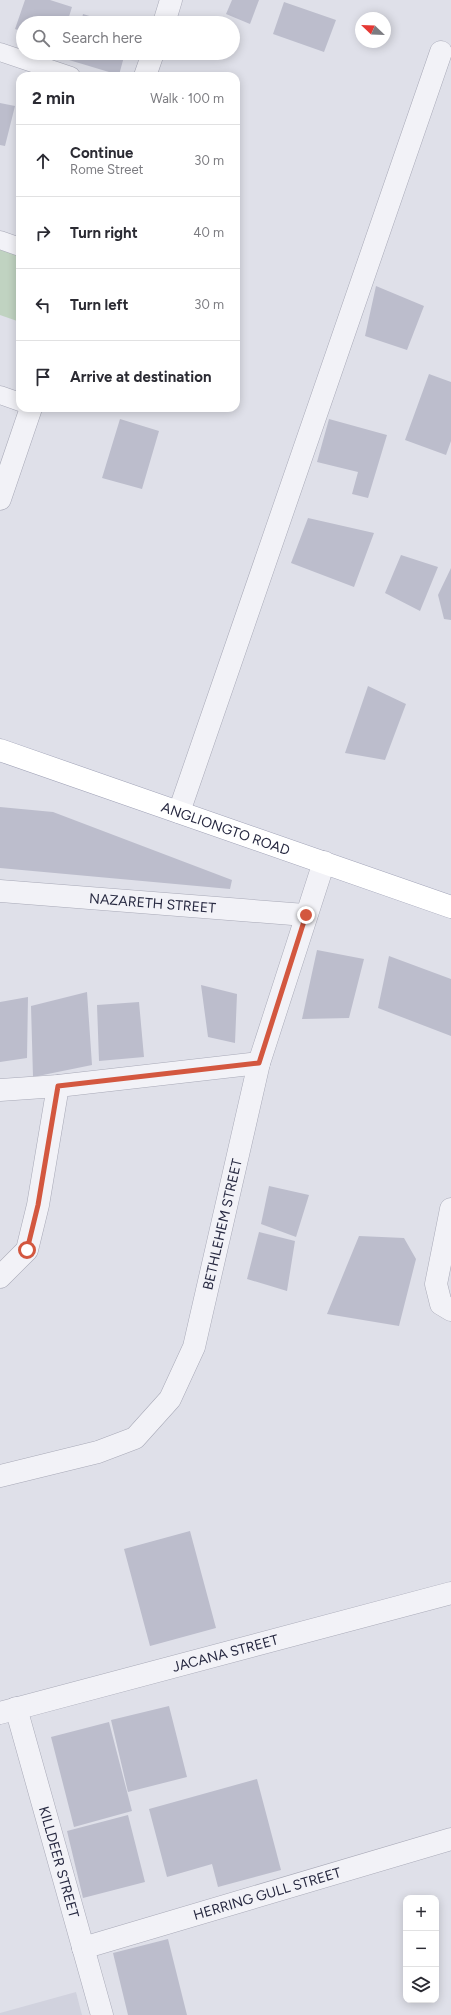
<!DOCTYPE html>
<meta charset="utf-8">
<style>
body{margin:0;font-family:Figtree,sans-serif;background:#f2f2f3;color:#2b2b33}
.controls{position:absolute;right:12px;bottom:12px;display:grid;overflow:hidden;border-radius:8px;box-shadow:0 2px 10px #0003}
.controls button{width:36px;height:36px;display:grid;place-items:center;padding:0;border:0;border-bottom:1px solid #e1e1e2;background:#fff;color:#2b2b33;font:20px sans-serif}
.compass{position:absolute;left:355px;top:12px;width:36px;height:36px;border-radius:50%;background:#fff;box-shadow:0 2px 10px #0003;rotate:293deg}
.stop{position:absolute;width:12px;height:12px;margin:-9px;border:3px solid #d3573f;border-radius:50%;background:#fff}
.stop.end{background:#d3573f;border-color:#fff;box-shadow:0 1px 4px #0008}
.list{margin:0;padding:0;list-style:none}
h2{display:flex;justify-content:space-between;align-items:center;height:52px;margin:0;padding:0 16px;font-size:17px}
h2 small{font-size:13px;font-weight:400;color:#7c7c81}
.list li{display:grid;grid-template-columns:26px 1fr auto;gap:12px;align-items:center;box-sizing:border-box;height:72px;padding:0 16px;border-top:1px solid #e1e1e2}
.list b{display:block;font-size:15px;white-space:nowrap}
.list p{margin:0;font-size:13px;white-space:nowrap;color:#7c7c81}
.list em{font-size:13px;font-style:normal;color:#7c7c81}
.icon{flex:none;width:22px;height:22px;fill:none;stroke:currentColor;stroke-width:2;stroke-linecap:round;stroke-linejoin:round}
.map{position:relative;flex:none;width:451px;height:2015px;overflow:hidden}
.search{position:absolute;background:#fff;box-shadow:0 2px 10px #0003;left:16px;top:16px;width:224px;height:44px;display:flex;align-items:center;gap:10px;box-sizing:border-box;padding:0 14px;border-radius:22px;color:#7c7c81;font-size:15px}
.panel{position:absolute;background:#fff;box-shadow:0 2px 10px #0003;left:16px;top:72px;width:224px;height:340px;border-radius:12px}
.map>svg:first-child{display:block}
.built{fill:#d1d2de}
.green{fill:#c0d3c1}
.building{fill:#bcbdcc}
.lines{fill:none;stroke-linecap:round;stroke-linejoin:round}
.service-casing{stroke:#a8a9b7;stroke-width:19}
.minor-casing{stroke:#a8a9b7;stroke-width:23}
.primary-casing{stroke:#9ea0b5;stroke-width:23}
.service{stroke:#f2f2f7;stroke-width:18}
.minor{stroke:#f2f2f7;stroke-width:22}
.primary{stroke:#fff;stroke-width:22}
.route{stroke:#d3573f;stroke-width:5}
.labels{text-anchor:middle;dominant-baseline:central;stroke-width:3;stroke-linejoin:round;paint-order:stroke}
.street-label{font-size:14px;fill:#272941;stroke:#eff0f6}
</style>
<div class="map">
<svg width="451" height="2015" viewBox="0 0 451 2015">
<rect width="100%" height="100%" fill="#dfe0e9"/>
<path class="built" d="M76 1992 82 2015H0V2013Z"/>
<path class="green" d="M0 231 20 238V322L0 315Z"/>
<path class="building" d="M25 0H50L72 7 67 23H23V32L15 29Z
M232 0H259L250 24 226 14Z
M284 2 336 20 324 52 273 34Z
M83 14 112 23H81Z
M71 53H125L119 75 69 60Z
M0 103 15 106 5 146 0 145Z
M376 286 424 306 407 350 365 336Z
M429 374 451 382V441L446 455 405 440Z
M120 419 159 431 142 489 102 478Z
M329 419 387 435 368 498 352 494 358 472 317 462Z
M308 518 374 533 354 587 291 563Z
M401 555 438 567 420 611 385 593Z
M451 568V620L444 619 438 595Z
M368 686 406 704 385 760 345 753Z
M0 807 53 812 232 880 230 889 0 868Z
M317 950 364 959 349 1018 302 1019Z
M389 956 451 979V1036L378 1008Z
M201 985 237 994 235 1043 208 1037Z
M87 992 92 1065 33 1077 31 1006Z
M28 997 27 1058 0 1062V1002Z
M139 1002 144 1057 99 1061 97 1005Z
M269 1186 309 1195 296 1237 261 1224Z
M259 1232 295 1241 287 1291 247 1279Z
M359 1236 404 1238 416 1259 399 1326 327 1314Z
M190 1531 216 1628 150 1646 124 1549Z
M169 1706 187 1777 128 1792 111 1720Z
M109 1722 132 1811 74 1827 51 1737Z
M257 1779 281 1870 218 1887 212 1864 167 1877 149 1809Z
M128 1815 145 1882 83 1898 67 1831Z
M168 1939 187 2015H128L113 1953Z"/>
<g class="lines">
<g class="service-casing">
<path id="service" d="M0 52 71 76
M0 240 20 247
M0 395 20 402"/>
</g>
<g class="minor-casing">
<g id="minor">
<path d="M164 23 171 0"/>
<path d="M145 76 153 53"/>
<path d="M0 499 31 408"/>
<path d="M179 812 441 52"/>
<path id="s1" d="M0 891 305 915"/>
<path d="M0 1090 58 1086 259 1063"/>
<path d="M451 1209 436 1284 441 1304 451 1310"/>
<path d="M0 1277 27 1250 38 1205 58 1086"/>
<path id="s2" d="M0 1476 98 1452 135 1438 170 1399 194 1347 259 1063 324 862"/>
<path id="s3" d="M16 1708 102 2015"/>
<path id="s4" d="M0 1713 451 1593"/>
<path id="s5" d="M83 1948 451 1839"/>
</g>
</g>
<g class="primary-casing">
<g id="primary">
<path id="s6" d="M0 750 451 907"/>
</g>
</g>
<use href="#service" class="service"/>
<use href="#minor" class="minor"/>
<use href="#primary" class="primary"/>
</g>
<g class="lines">
<path class="route" d="M27 1250 38 1205 58 1086 259 1063 306 915"/>
</g>
<g class="labels">
<g class="street-label">
<text stroke="none"><textPath href="#s6" startOffset="239">ANGLIONGTO ROAD</textPath></text>
<text stroke="none"><textPath href="#s1" startOffset="153">NAZARETH STREET</textPath></text>
<text stroke="none"><textPath href="#s2" startOffset="376">BETHLEHEM STREET</textPath></text>
<text stroke="none"><textPath href="#s4" startOffset="233">JACANA STREET</textPath></text>
<text stroke="none"><textPath href="#s3" startOffset="160">KILLDEER STREET</textPath></text>
<text stroke="none"><textPath href="#s5" startOffset="192">HERRING GULL STREET</textPath></text>
</g>
</g>
</svg>
<div class="controls">
<button>+</button>
<button>−</button>
<button><svg class="icon" aria-label="layers" viewBox="0 0 24 24"><path d="M12 4l9 5-9 5-9-5zM3 14l9 5 9-5"/></svg></button>
</div>
<svg class="compass" viewBox="-18 -18 36 36"><path d="M0-13l5 13h-10z" fill="#e53935"/><path d="M0 13l5-13h-10z" fill="#7c7c81"/></svg>
<div class="stop" style="left:27px;top:1250px"></div>
<div class="stop end" style="left:306px;top:915px"></div>
<div class="search"><svg class="icon" aria-label="search" viewBox="0 0 24 24"><circle cx="10" cy="10" r="6"/><path d="M15 15l6 6"/></svg>Search here</div>
<section class="panel">
<h2>2 min<small>Walk · 100 m</small></h2>
<ul class="list">
<li><svg class="icon" aria-label="ahead" viewBox="0 0 24 24"><path d="M12 20V5M6 11l6-6 6 6"/></svg><div><b>Continue</b><p>Rome Street</p></div><em>30 m</em></li>
<li><svg class="icon" aria-label="right" viewBox="0 0 24 24"><path d="M7 20v-9h11M14 6l5 5-5 5"/></svg><div><b>Turn right</b></div><em>40 m</em></li>
<li><svg class="icon" aria-label="left" viewBox="0 0 24 24"><path d="M17 20v-9H6M10 6l-5 5 5 5"/></svg><div><b>Turn left</b></div><em>30 m</em></li>
<li><svg class="icon" aria-label="arrive" viewBox="0 0 24 24"><path d="M6 21V4h12l-3 4 3 4H6"/></svg><div><b>Arrive at destination</b></div></li>
</ul>
</section>
</div>
